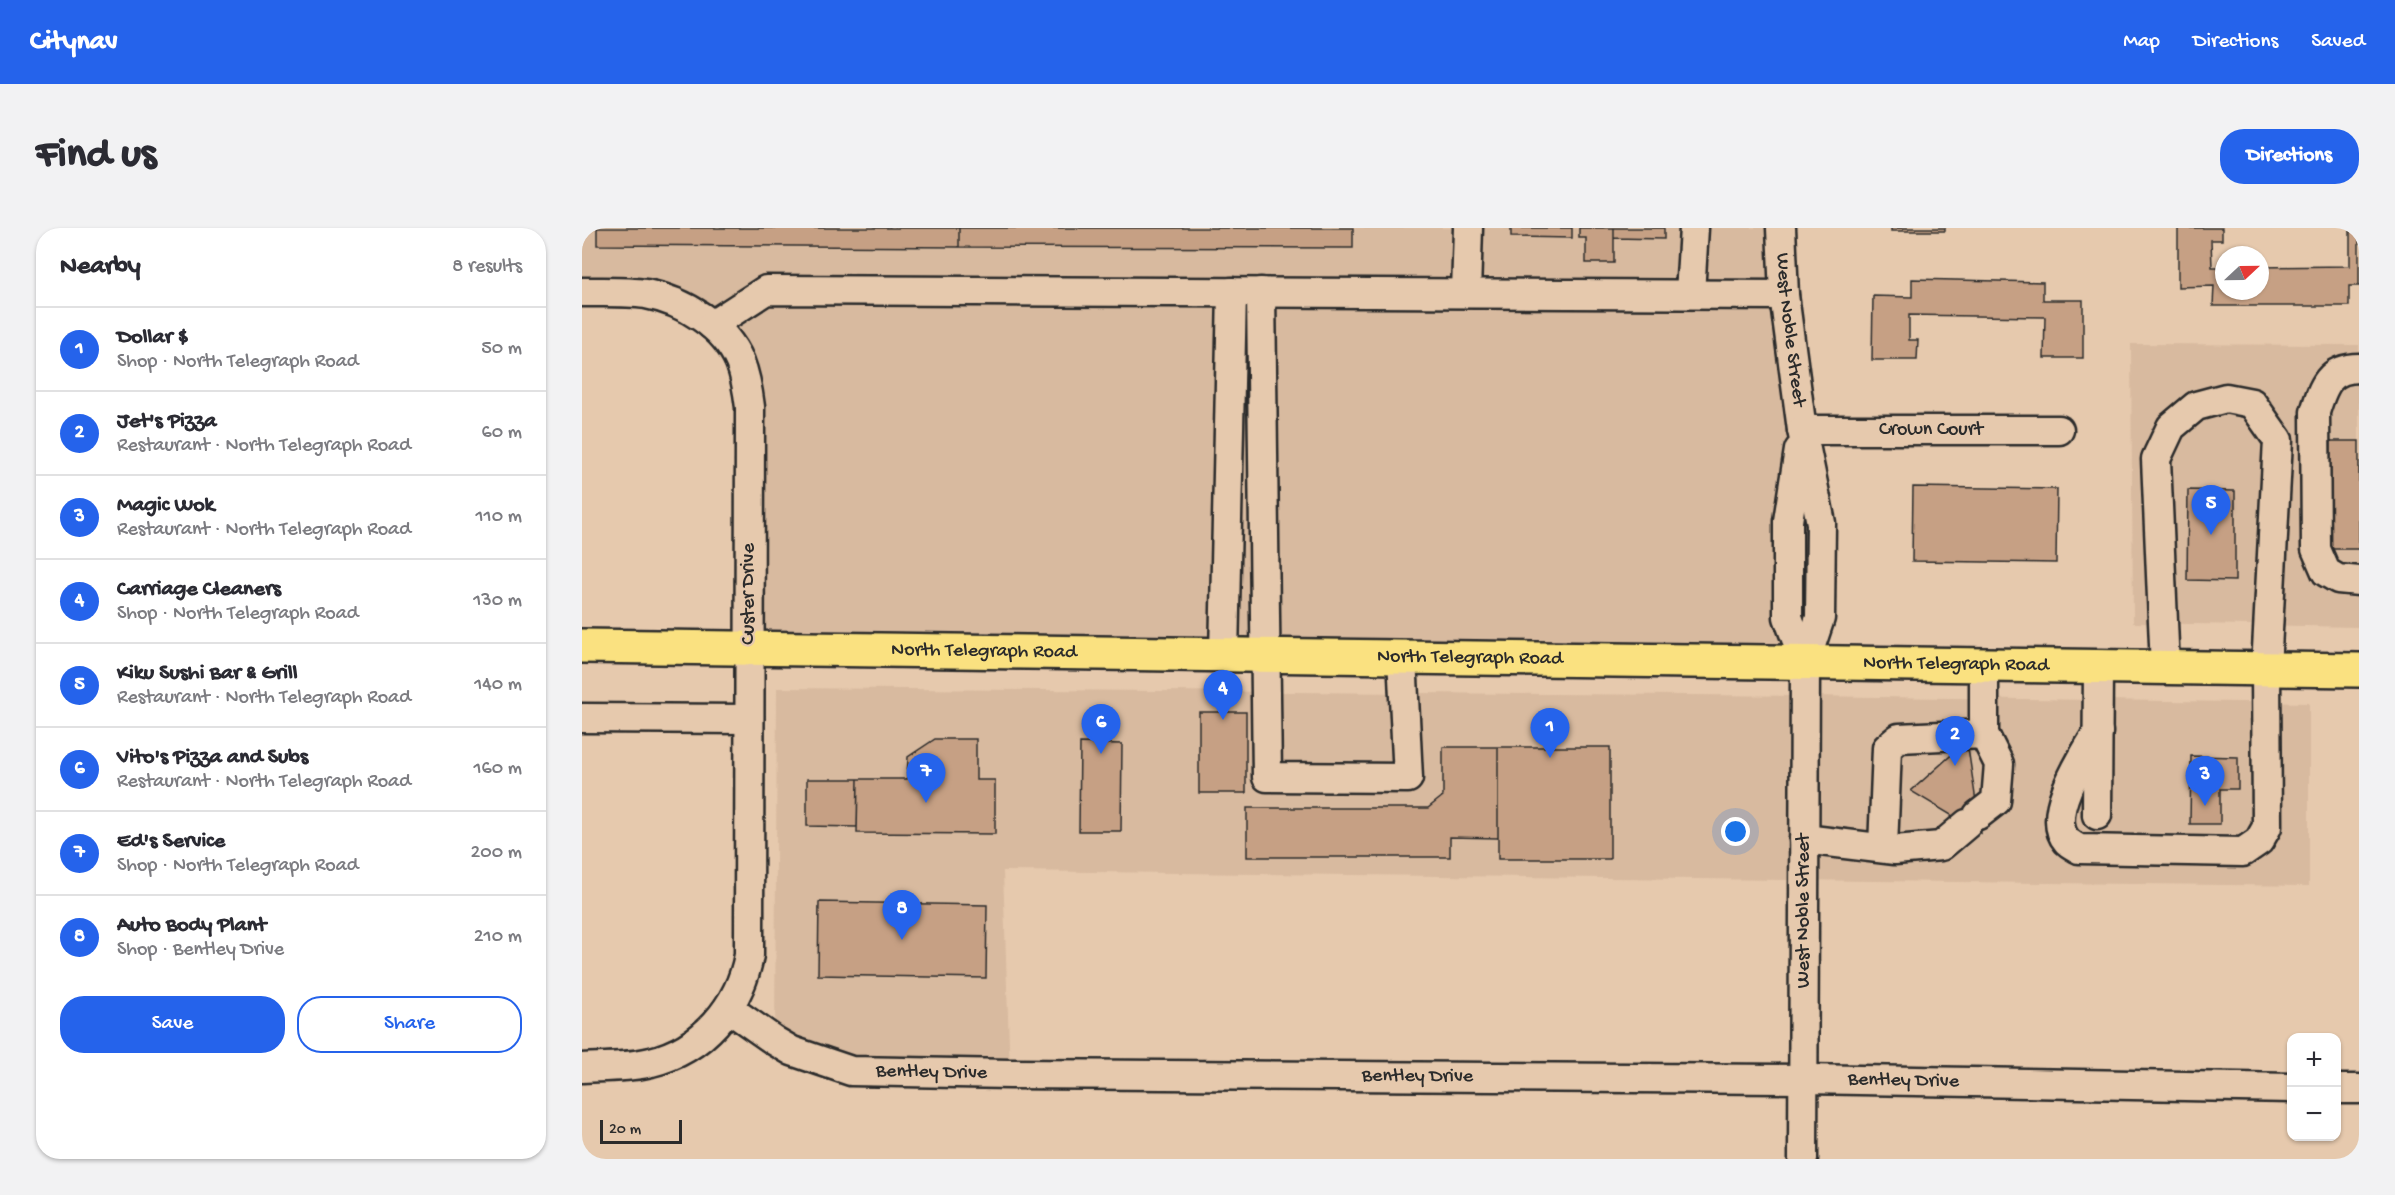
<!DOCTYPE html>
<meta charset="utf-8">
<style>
body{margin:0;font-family:"Gochi Hand",sans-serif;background:#f2f2f3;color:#2b2b33}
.controls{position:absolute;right:18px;bottom:18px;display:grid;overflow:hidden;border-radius:12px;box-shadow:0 2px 4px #0004}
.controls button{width:54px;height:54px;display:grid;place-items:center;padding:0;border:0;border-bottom:2px solid #e1e1e2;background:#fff;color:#2b2b33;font:30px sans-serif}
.compass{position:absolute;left:1633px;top:18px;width:54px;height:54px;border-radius:50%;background:#fff;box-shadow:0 2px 4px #0004;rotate:68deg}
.scale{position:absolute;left:18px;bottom:15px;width:82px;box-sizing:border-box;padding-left:6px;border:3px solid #2b2b2b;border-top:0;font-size:16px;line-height:21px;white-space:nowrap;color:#2b2b2b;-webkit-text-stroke:4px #e6c9ad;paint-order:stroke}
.you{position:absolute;left:1154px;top:604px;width:21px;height:21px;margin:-15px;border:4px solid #fff;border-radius:50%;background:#1a73e8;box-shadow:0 0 0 9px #1a73e833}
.badge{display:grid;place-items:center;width:39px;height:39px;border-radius:50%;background:#2563eb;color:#fff;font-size:20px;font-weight:700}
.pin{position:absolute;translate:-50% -50px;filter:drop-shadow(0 2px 3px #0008)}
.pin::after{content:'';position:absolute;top:32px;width:21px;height:18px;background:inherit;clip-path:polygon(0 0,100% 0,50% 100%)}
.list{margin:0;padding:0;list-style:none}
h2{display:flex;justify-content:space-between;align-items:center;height:78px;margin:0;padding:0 24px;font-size:26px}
h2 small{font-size:20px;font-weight:400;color:#7c7c81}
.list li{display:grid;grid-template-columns:39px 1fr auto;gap:18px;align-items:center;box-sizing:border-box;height:84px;padding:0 24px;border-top:2px solid #e1e1e2}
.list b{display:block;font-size:22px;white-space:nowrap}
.list p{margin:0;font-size:20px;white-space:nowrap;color:#7c7c81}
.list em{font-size:20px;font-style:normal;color:#7c7c81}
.actions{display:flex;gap:12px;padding:18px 24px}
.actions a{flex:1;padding:14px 0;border:2px solid #2563eb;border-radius:24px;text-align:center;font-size:21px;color:#2563eb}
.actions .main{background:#2563eb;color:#fff}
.map{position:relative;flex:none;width:1777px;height:931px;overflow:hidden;border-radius:24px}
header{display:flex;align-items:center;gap:36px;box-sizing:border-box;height:84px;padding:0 30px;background:#2563eb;color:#fff}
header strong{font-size:28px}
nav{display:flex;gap:33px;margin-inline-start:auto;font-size:21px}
.intro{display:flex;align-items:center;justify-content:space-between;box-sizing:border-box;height:144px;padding:0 36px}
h1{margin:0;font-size:42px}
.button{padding:15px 27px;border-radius:24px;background:#2563eb;color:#fff;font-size:21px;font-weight:700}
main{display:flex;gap:36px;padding:0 36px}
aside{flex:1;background:#fff;border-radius:24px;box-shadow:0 2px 4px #0004}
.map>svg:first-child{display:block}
.built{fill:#d8ba9f}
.building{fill:#c6a084;stroke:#2b2b2b;stroke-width:1.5}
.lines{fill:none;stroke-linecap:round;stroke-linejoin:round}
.minor-casing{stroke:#2b2b2b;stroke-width:33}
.major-casing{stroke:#2b2b2b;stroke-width:38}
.minor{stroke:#e6c9ad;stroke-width:28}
.major{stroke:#fae180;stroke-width:33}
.labels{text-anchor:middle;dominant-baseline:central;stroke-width:4.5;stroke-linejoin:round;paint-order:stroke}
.street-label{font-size:20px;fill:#2b2b2b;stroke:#e6c9ad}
</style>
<header>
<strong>Citynav</strong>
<nav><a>Map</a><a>Directions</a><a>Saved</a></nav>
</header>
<div class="intro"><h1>Find us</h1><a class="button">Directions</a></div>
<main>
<aside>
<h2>Nearby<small>8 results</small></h2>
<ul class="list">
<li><span class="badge">1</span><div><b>Dollar $</b><p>Shop · North Telegraph Road</p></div><em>50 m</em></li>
<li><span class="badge">2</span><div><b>Jet's Pizza</b><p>Restaurant · North Telegraph Road</p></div><em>60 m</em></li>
<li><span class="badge">3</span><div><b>Magic Wok</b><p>Restaurant · North Telegraph Road</p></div><em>110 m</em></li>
<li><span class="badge">4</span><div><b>Carriage Cleaners</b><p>Shop · North Telegraph Road</p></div><em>130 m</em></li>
<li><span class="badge">5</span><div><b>Kiku Sushi Bar &amp; Grill</b><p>Restaurant · North Telegraph Road</p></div><em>140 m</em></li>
<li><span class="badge">6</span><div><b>Vito's Pizza and Subs</b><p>Restaurant · North Telegraph Road</p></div><em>160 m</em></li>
<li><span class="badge">7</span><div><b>Ed's Service</b><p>Shop · North Telegraph Road</p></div><em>200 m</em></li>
<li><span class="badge">8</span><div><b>Auto Body Plant</b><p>Shop · Bentley Drive</p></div><em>210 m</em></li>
</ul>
<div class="actions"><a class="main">Save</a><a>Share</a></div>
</aside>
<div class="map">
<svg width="1777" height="931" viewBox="0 0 1777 931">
<rect width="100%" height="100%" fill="#e6c9ad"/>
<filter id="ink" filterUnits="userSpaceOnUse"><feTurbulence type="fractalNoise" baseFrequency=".0167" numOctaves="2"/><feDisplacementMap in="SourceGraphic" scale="12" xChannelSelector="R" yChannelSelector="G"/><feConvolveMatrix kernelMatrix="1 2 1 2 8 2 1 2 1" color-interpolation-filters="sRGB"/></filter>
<g filter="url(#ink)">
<path class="built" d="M0 0H1199L1220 202 1223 435 167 420 168 179 130 97 0 64Z
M1549 116 1777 117V399L1551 395Z
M195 460 1223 468 1727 475V658L421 643 428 846 269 843 193 813Z"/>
<path class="building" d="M15 0H377V19L15 17Z
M377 0H771V20L377 19Z
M929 0H990V10L929 9Z
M997 0H1032V35H1004V10H997Z
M1032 0H1082V11L1032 10Z
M1309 0H1363V3H1309Z
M1596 0H1640V12H1629L1630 39H1642V63H1678V39L1768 38V3H1777V58H1767V78H1631L1632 58 1596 59Z
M1330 51 1461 54V72H1501V130H1462L1463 89 1327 87V112H1336L1335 132H1290L1291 68 1330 69Z
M1749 213H1777V321H1747Z
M1331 259 1475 261 1474 335 1330 333Z
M1606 262 1653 263V353L1605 352Z
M617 484H664V565H617Z
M353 511H394V552H413V606L275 605 276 551H325L326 529Z
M1385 513 1396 587 1399 605 1329 563Z
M498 515 540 516 539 603H497Z
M861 519H916V610L868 609V629H665V580H846L861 568Z
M916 519H1028V631H916Z
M1609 528 1656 529V561H1638V596H1608Z
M225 551H276L275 599 225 598Z
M237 674 405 677 404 750 236 747Z"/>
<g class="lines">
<g class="minor-casing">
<g id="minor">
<path id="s1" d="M1199 0 1202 67 1220 202 1239 295 1238 390 1223 435 1221 931"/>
<path d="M0 64C21 64 44 63 64 66 102 73 143 98 158 134 164 149 166 163 168 179L167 727C158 778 120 822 69 834 47 840 23 838 0 840"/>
<path d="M679 64 685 549 826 550 820 429"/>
<path d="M884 65 886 0"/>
<path d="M1108 66 1112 0"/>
<path d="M130 97 184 62 1202 67"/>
<path d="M1777 140C1747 140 1741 158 1733 184L1734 321 1744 344 1756 351 1777 353"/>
<path id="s2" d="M1220 202H1477"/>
<path d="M1217 222 1206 293V389L1223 435"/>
<path d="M642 427 650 64"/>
<path d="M0 490 167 491"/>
<path d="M1516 504C1502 527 1462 587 1485 613 1488 616 1494 619 1497 621L1661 624 1677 613 1685 599 1684 441 1696 212 1670 175 1644 170 1614 178 1589 199 1574 231 1583 440"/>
<path d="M1396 587 1414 573 1417 536 1402 506V437"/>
<path d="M1515 587 1516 439"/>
<path d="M1222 611 1313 622 1359 618 1385 596"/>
<path d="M1301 620 1305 520 1317 510 1402 506"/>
<path id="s3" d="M146 780 193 813 210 823 269 843 428 846 1222 851 1710 860"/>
<path d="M1754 861H1777"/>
</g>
</g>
<g class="major-casing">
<g id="major">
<path id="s4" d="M0 418 1777 442"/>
</g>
</g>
<use href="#minor" class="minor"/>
<use href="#major" class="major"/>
</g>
</g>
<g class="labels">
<g class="street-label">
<text stroke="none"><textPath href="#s1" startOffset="102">West Noble Street</textPath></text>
<text stroke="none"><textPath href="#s2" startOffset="129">Crown Court</textPath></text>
<text transform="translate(167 366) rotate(-90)">Custer Drive</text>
<text stroke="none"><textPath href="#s4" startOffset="402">North Telegraph Road</textPath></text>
<text stroke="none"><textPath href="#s4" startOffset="888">North Telegraph Road</textPath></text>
<text stroke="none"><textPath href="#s4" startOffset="1374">North Telegraph Road</textPath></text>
<text transform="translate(1222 683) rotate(-90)">West Noble Street</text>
<text stroke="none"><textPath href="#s3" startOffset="220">Bentley Drive</textPath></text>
<text stroke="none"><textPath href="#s3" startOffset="706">Bentley Drive</textPath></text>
<text stroke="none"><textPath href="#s3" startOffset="1192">Bentley Drive</textPath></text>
</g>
</g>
</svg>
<div class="controls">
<button>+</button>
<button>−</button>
</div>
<svg class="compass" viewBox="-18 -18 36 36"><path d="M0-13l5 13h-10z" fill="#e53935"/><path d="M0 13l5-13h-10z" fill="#7c7c81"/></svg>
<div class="scale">20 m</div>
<div class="you"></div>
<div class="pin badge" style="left:968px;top:530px">1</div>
<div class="pin badge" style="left:1373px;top:538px">2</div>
<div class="pin badge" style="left:1623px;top:578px">3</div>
<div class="pin badge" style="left:641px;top:492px">4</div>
<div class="pin badge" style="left:1629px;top:307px">5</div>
<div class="pin badge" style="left:519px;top:526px">6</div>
<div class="pin badge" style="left:344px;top:575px">7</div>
<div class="pin badge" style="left:320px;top:712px">8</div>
</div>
</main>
